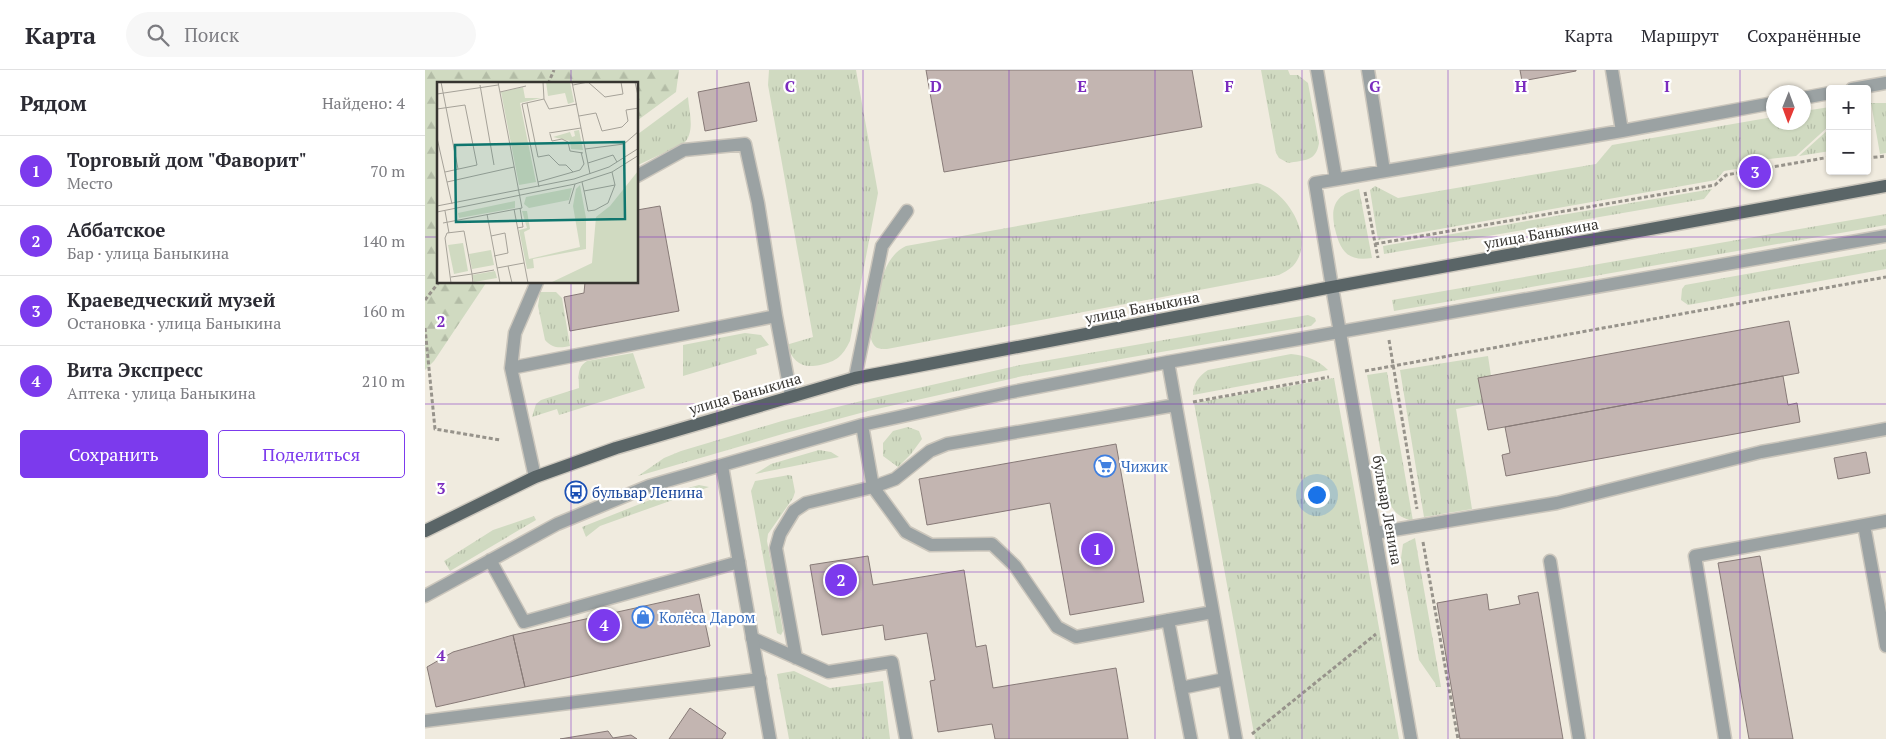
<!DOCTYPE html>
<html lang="ru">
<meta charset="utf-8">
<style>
body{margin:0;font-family:"PT Serif",serif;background:#f7f7f7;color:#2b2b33}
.controls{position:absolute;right:15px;top:15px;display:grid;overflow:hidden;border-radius:5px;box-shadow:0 1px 4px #0004}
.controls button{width:45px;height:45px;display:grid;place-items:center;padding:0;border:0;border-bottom:1px solid #e1e1e2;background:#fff;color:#2b2b33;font:25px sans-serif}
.compass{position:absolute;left:1341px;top:15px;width:45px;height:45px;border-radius:50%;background:#fff;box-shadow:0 1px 4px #0004;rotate:181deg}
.you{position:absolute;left:891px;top:424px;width:18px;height:18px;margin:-12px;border:4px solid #fff;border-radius:50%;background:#1a73e8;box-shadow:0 0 0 8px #1a73e833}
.badge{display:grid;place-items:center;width:32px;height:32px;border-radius:50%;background:#7c3aed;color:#fff;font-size:16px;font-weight:700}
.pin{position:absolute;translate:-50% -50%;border:2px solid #fff;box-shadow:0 1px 5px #0006}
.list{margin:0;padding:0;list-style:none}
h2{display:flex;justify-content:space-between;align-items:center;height:65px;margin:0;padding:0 20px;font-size:21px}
h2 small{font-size:16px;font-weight:400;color:#7c7c81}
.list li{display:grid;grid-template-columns:32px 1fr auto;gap:15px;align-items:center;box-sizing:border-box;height:70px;padding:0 20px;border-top:1px solid #e1e1e2}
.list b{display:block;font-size:19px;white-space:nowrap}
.list p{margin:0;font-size:16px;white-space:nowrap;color:#7c7c81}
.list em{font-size:16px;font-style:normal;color:#7c7c81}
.actions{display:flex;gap:10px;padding:15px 20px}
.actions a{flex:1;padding:11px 0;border:1px solid #7c3aed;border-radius:5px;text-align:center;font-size:18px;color:#7c3aed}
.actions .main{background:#7c3aed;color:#fff}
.icon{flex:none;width:28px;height:28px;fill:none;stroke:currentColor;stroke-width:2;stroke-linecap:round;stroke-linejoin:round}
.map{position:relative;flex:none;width:1461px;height:669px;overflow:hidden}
header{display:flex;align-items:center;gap:30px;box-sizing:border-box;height:70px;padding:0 25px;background:#fff;border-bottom:1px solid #e1e1e2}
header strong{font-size:24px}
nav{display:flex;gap:28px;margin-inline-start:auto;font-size:18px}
.search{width:350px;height:45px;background:#f7f7f7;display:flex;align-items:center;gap:12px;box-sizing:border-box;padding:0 18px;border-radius:28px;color:#7c7c81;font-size:19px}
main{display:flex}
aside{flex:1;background:#fff}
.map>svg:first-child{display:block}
.grass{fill:url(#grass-tufts)}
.forest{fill:url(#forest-firs)}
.building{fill:#c3b5b1;stroke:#877a77}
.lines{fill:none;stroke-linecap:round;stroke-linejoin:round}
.service-casing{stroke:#cbc6bc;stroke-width:15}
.minor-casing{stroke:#cbc6bc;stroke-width:15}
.tertiary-casing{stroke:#cbc6bc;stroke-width:15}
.primary-casing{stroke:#cbc6bc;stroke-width:15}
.path{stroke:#97938b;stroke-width:3;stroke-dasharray:4 2.5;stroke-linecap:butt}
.service{stroke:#9ba2a3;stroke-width:12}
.minor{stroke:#9ba2a3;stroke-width:12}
.tertiary{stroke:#9ba2a3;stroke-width:12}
.primary{stroke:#5a6567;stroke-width:12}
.grid{fill:none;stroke:#7b2cbf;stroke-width:1;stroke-opacity:0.55}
.labels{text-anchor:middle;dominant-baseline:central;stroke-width:4.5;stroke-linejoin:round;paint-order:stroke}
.street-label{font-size:15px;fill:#363430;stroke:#fff}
.shop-label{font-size:15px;fill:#366cbe;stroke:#fff;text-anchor:start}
.transit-label{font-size:15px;fill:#164399;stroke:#fff;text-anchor:start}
.inset-road{fill:none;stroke:#a6a299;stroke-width:1}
.view{fill:#0f766e;fill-opacity:0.15;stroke:#0f766e;stroke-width:2.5}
.inset-edge{fill:none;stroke:#363430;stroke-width:2.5}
.grid-label{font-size:16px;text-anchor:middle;font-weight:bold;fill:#7b2cbf;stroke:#fff;stroke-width:4.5;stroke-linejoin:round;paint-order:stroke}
</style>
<header>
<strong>Карта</strong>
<div class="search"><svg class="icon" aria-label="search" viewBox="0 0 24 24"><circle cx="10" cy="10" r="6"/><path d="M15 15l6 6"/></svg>Поиск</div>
<nav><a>Карта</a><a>Маршрут</a><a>Сохранённые</a></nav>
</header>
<main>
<aside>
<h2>Рядом<small>Найдено: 4</small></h2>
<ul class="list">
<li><span class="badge">1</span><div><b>Торговый дом &quot;Фаворит&quot;</b><p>Место</p></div><em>70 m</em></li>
<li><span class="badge">2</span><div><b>Аббатское</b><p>Бар · улица Баныкина</p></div><em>140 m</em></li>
<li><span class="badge">3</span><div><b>Краеведческий музей</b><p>Остановка · улица Баныкина</p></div><em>160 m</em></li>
<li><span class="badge">4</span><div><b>Вита Экспресс</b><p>Аптека · улица Баныкина</p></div><em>210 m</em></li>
</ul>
<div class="actions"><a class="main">Сохранить</a><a>Поделиться</a></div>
</aside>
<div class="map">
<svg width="1461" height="669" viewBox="0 0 1461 669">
<defs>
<pattern id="grass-tufts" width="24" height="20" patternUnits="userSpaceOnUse" patternTransform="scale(1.25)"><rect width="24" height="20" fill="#d0dac1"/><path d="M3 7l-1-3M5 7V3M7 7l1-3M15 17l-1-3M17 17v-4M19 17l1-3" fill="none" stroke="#b3bca6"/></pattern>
<pattern id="forest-firs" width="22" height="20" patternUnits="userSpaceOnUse" patternTransform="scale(1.25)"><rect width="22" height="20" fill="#d0dac1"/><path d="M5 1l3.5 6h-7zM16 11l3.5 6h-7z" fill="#b3bca6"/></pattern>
</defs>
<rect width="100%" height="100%" fill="#f0ebdf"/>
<path class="grass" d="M344 0H431L453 123 425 271C417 287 412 291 395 295 376 299 369 292 361 275L388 267 343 15Z
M836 0H863L865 5H873L883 13 894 73C891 92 879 90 863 93L854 88 851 83Z
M263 27C264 43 271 62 258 74L213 95V64Z
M1446 33H1461V83L1455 84Z
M1405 37V55L1371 86 1335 90V95L1299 101 1291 110 953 170 945 120 950 116 973 128 1171 94 1187 75 1348 47V52H1378L1379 41Z
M1405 58V81L1374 86Z
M832 113C862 120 892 169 868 196 864 200 858 203 854 205L462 279C452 279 449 278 446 269 451 241 452 189 481 176Z
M934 119 947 188C923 192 915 181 910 159 905 137 910 124 934 119Z
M1287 119 1279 129 959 184 958 176Z
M1461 144V155L969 241 967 230Z
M1461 179V199L1263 235 1256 230 1257 219 1260 215Z
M115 222H131L137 228 145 276C135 278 128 279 120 270L113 236Z
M883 245 890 248 891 251 886 256 598 306 443 341 361 363 213 406 239 388 256 381 357 351 440 330 595 295Z
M320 263 336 265 344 275 331 279 332 284 258 306V275Z
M208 283 220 318 134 345 132 339 107 347 111 334 116 330 154 318C154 308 151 298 162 291Z
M866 284C882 286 892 289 903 300L768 325C768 313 774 306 783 300Z
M1063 286 1070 332 1031 339 1047 439 999 447 975 300Z
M962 302 988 451C977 448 971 445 965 434L942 305Z
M909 308 974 669H830L769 333Z
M483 357 494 361 497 369 486 384 473 397 458 386V373L468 361Z
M394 380 406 382 414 387 330 404 346 394Z
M364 405 367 406 370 422 368 428 343 464 342 471 358 561 356 565 352 563 326 421 330 411Z
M274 415 284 417 175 456 161 467 157 457 240 424Z
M109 446 111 450 25 501 19 491 68 460Z
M990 468 1016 617H1011L1010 613 994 590 976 488 978 474Z
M369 601 405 618 458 611 465 669H364L352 604Z"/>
<path class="forest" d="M0 0H254L251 22 213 50 212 14H14V212L61 213 9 291 0 300Z"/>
<path class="building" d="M501 0H767L777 57 519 102Z
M1095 0H1151V1L1097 11Z
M324 12 332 51 280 61 273 22Z
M235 136 254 241 145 261 139 227 159 223 160 212H212V140Z
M1364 251 1374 303 1063 360 1053 308Z
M1358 306 1363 335 1372 333 1375 352 1081 406 1077 385 1085 383 1080 357Z
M691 374 719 532 645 545 625 433 502 455 494 409Z
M1441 382 1445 403 1413 409 1409 388Z
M443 486 448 515 539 500 551 577 561 575 568 618 691 598 703 669H570L567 654 513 662 505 611 510 610 502 563 460 570 458 555 397 565 385 495Z
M1335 486 1368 669H1324L1293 493Z
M1113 522 1138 669H1035L1012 533 1062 524 1064 540 1095 534 1093 526Z
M274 524 285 576 100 617 88 565Z
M88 565 100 617 11 637 2 597 28 582Z
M265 638 301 663 297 669H244Z
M183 661 188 668 206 665 212 669H135Z"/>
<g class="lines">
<g class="service-casing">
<path id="service" d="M892 0 911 109
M943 0 959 101
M1187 0 1197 61
M1427 19 1461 13
M1378 28 1405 23
M212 106 259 80 320 74 333 133 351 246
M907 217 890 113 1197 61 1348 33
M743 292 811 669
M86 298 90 263 112 212
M430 308 457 176 482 141
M437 355 448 417 481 462 506 475 567 474 590 496 632 557 651 567 788 542
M110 407 86 298 351 246 366 326
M1439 455 1461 576
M950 463 1132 433 1336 382 1461 359
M65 490 99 552 314 492
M1125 491 1154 669
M0 526 132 454 224 416 437 355 587 322 743 292 1461 166
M743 550 766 669
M327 568 403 602 467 592 481 669
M371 588 351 478 355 464 369 441 381 433 448 417 470 409 505 381 522 374 751 335
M756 618 800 609
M0 651 335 609
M1300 669 1270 486 1461 451"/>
</g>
<g class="minor-casing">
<path id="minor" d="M297 396 345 669"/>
</g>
<g class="tertiary-casing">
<path id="tertiary" d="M907 217 986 669"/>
</g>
<g class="primary-casing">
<path id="primary" d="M0 461 110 407 191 378 430 308 907 217 1461 116"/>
</g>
<path class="path" d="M123 14 129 0
M1442 88 1461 86
M940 122 953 188
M950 174 1290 115 1301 105 1405 87
M0 230 14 212
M0 258 10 359 75 370
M964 270 992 439
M940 301 1461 207
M768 332 904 307
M998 472 1033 669
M827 664 951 564"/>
<use href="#service" class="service"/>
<use href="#minor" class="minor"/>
<use href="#tertiary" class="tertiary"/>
<use href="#primary" class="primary"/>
</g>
<path class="grid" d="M146 0V14M292 0V669M438 0V669M584 0V669M730 0V669M877 0V669M1023 0V669M1169 0V669M1315 0V669M0 167H14M212 167H1461M146 212V669M0 334H1461M0 502H1461"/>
<defs>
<g id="supermarket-ring" transform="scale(1.125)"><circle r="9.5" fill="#fff" stroke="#3f7fe0" stroke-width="1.5"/><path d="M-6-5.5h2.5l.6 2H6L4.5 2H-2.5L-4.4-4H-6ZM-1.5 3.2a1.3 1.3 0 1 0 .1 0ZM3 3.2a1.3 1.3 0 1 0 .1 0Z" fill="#3f7fe0"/></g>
<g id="bus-ring" transform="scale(1.125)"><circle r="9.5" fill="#fff" stroke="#1a4fb4" stroke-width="1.5"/><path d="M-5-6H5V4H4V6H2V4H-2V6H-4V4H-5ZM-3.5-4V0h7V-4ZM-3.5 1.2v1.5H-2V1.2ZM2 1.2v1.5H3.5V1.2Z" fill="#1a4fb4"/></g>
<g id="shop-ring" transform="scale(1.125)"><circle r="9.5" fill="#fff" stroke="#3f7fe0" stroke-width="1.5"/><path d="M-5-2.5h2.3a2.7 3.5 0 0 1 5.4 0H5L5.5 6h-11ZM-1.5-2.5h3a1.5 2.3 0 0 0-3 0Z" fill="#3f7fe0"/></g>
</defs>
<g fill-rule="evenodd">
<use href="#supermarket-ring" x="680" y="396"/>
<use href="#bus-ring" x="151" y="422"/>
<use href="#shop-ring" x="218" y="547"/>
</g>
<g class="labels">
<g class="street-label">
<text transform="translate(1116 163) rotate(-10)">улица Баныкина</text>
<text transform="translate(717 237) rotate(-11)">улица Баныкина</text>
<text transform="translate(320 323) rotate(-16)">улица Баныкина</text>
<text transform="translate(963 440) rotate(80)">бульвар Ленина</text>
</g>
<g class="shop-label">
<text x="696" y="396">Чижик</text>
<text x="234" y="547">Колёса Даром</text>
</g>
<g class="transit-label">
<text x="167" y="422">бульвар Ленина</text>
</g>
</g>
<g transform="translate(12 12)">
<rect width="201" height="201" fill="#f0ebdf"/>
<path d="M86 5 88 16H104L83 21 99 100 82 103 64 10ZM142 48 146 68 134 67 133 59 116 55 133 50 135 55 138 54 137 49ZM143 103 149 136V167L96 177 97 186 90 187 82 148 90 146 85 129H90L93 147 87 150 92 177 143 165 136 124 139 107ZM135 106 132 118 92 126 87 122 89 115ZM78 119V126L22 136 21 131Z" fill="#d0dac1"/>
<path d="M201 89V201H113L155 181 159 135 173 124Z" fill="#d0dac1"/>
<path d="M109 0H133L137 20 131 22 128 11 111 14Z" fill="#d0dac1"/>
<path d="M26 161 31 189 17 192 11 163ZM54 168 57 183 35 187 32 172ZM58 189 60 196 37 200 35 193Z" fill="#d0dac1"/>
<path class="inset-road" d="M4 0 21 87M135 0 153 92M151 0 168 15 186 12 184 0M198 0 202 18M43 3 57 83M136 3 151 0M63 10 89 4M0 12 61 3M107 17 112 27 140 22M90 21 101 75M0 27 28 23 40 83 8 90M142 34 159 31 165 49 185 45 191 39 189 28 202 26M112 51 144 46M113 52 115 59 125 57 131 60 133 69 146 71M0 56 15 122M148 67 187 62 202 49M101 75 112 73 122 83H129L136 90M151 81 176 73 180 80M10 100 77 85M101 100 143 88 147 82 144 70M145 100 147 109 178 103 175 90M102 105 85 22 107 17 106 0M147 109 151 129 158 128 171 121 178 103M132 122 138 102M0 124 137 97 172 85 202 66M77 127 91 201M8 129 12 151M0 130 138 102 175 90 202 73M50 132 63 201M6 141 85 126 61 0M80 146 86 145 83 126M54 154 68 151 71 171 57 174M71 184 75 201M60 186 87 181M14 201 8 156 10 151 27 149 35 192 14 195M36 201 35 192 57 188"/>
<path class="view" d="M187 60 188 137 19 140 18 63Z"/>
<rect width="201" height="201" class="inset-edge"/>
</g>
<g class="grid-label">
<text x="365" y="22">C</text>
<text x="511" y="22">D</text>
<text x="657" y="22">E</text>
<text x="804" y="22">F</text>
<text x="950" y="22">G</text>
<text x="1096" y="22">H</text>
<text x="1242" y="22">I</text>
<text x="16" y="257">2</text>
<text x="16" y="424">3</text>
<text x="16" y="591">4</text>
</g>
</svg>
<div class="controls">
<button>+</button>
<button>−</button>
</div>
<svg class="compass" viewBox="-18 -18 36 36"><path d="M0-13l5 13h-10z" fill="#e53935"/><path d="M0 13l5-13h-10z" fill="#7c7c81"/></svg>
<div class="you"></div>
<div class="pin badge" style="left:672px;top:479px">1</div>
<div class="pin badge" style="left:416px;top:510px">2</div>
<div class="pin badge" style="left:1330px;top:102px">3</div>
<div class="pin badge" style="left:179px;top:555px">4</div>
</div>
</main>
